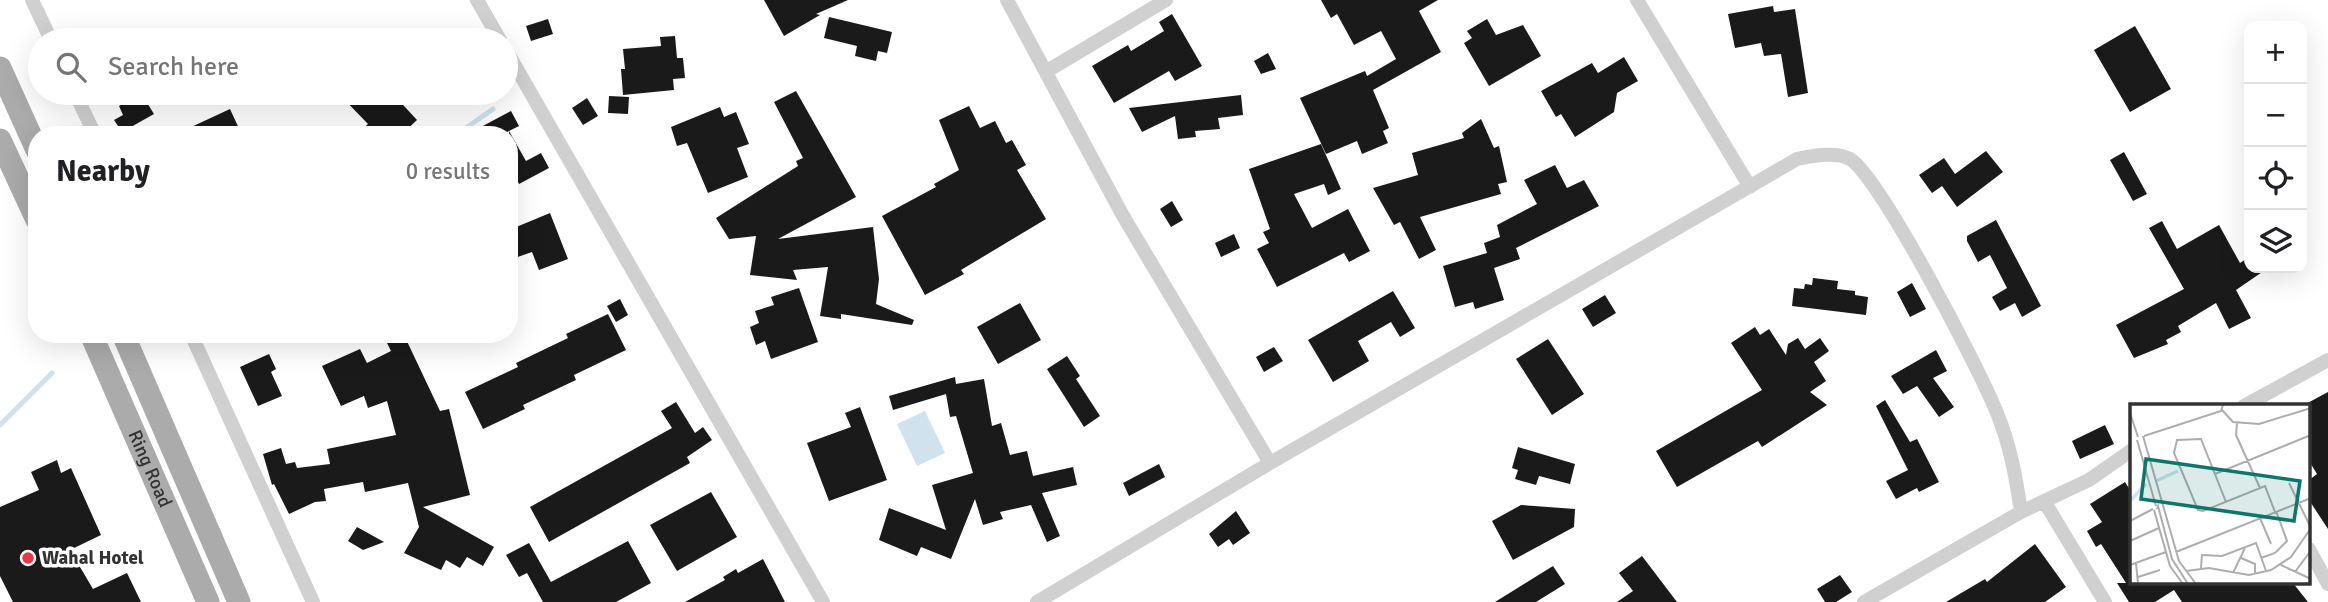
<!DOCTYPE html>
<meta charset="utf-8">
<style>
body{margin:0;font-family:Signika,sans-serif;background:#f6f6f6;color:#202124}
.controls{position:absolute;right:21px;top:21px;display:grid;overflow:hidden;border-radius:14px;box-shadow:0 7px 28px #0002}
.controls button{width:63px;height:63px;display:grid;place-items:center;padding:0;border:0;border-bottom:2px solid #e0e0e0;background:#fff;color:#202124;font:35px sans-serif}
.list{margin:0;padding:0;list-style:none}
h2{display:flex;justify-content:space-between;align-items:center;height:91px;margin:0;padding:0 28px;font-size:30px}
h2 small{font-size:23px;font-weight:400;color:#757577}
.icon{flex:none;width:38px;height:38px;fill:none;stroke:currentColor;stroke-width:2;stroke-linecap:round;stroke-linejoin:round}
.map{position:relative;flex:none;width:2328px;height:602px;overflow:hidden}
.search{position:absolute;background:#fff;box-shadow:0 7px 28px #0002;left:28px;top:28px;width:490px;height:77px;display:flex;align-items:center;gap:18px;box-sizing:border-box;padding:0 24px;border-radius:38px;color:#757577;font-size:26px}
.panel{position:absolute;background:#fff;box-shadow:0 7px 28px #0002;left:28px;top:126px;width:490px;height:217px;border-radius:28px}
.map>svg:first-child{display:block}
.water{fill:#cfe2ee}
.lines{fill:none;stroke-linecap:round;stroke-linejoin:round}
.stream{stroke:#cfe2ee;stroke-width:5}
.building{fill:#1a1a1a}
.street{stroke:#d0d0d0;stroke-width:14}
.primary{stroke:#ababab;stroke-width:23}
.poi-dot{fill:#e63946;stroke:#fff;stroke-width:2.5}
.labels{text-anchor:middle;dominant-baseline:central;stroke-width:7;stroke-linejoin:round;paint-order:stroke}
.street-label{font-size:19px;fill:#333;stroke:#fff}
.poi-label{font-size:19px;font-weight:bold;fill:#333;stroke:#fff;text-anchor:start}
.inset-river{fill:none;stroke:#cfe2ee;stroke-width:3.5}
.inset-road{fill:none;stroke:#adadad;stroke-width:2}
.view{fill:#0f766e;fill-opacity:0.15;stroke:#0f766e;stroke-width:3.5}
.inset-edge{fill:none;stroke:#333;stroke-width:3.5}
</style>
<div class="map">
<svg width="2328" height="602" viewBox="0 0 2328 602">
<rect width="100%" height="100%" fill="#fff"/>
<path class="water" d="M925 411 945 453 917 466 897 424Z"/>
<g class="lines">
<path class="stream" d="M456 135 493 109
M0 425 52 373"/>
</g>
<path class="building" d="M764 0H848L816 14 820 15 784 36Z
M1321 0H1438L1419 11 1441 52 1373 90 1389 128 1383 131 1388 143 1362 154 1357 141 1326 154 1300 98 1365 71 1367 76 1396 59 1381 31 1354 45 1337 14 1331 18Z
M1773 6 1774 12 1795 9 1808 93 1788 97 1781 54 1764 56 1761 43 1735 48 1728 14Z
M1172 14 1202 66 1175 81 1169 71 1114 103 1092 66 1128 45 1131 51 1164 31 1159 22Z
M829 17 892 32 887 53 878 51 876 61 855 56 857 46 824 38Z
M548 19 553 34 531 41 526 26Z
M1487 19 1496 35 1523 25 1541 56 1489 86 1464 43 1472 38 1467 31Z
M2135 26 2171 89 2130 112 2094 50Z
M675 36 677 58H683L685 78 673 79 674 90 623 95 621 69H625L623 49 661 46 660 37Z
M1268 53 1276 69 1261 74 1254 61Z
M1624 57 1638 81 1617 93 1614 112 1575 137 1561 114 1556 117 1541 91 1592 63 1598 73Z
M796 91 856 197 778 239 873 227 879 279 876 304 914 320 912 325 841 314V319L820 316 828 267 793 270 797 280 750 275 756 236 729 239 716 218 798 166 796 161 803 158 774 102Z
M141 93 154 114 122 132 114 120 123 115 119 106Z
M338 93H392L417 120 401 135H356L368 124Z
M1241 95 1243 115 1218 118 1220 129 1195 131 1196 137 1178 139 1175 116 1142 132 1129 108Z
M609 96 629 97 628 114 608 113Z
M587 98 598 116 583 125 572 108Z
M969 106 980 128 995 121 1006 143 1012 140 1026 165 1017 170 1046 219 961 270 964 274 925 295 882 216 936 187 934 184 959 170 939 120Z
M720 107 724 117 736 112 749 144 737 148 748 177 708 193 687 143 677 146 671 127Z
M230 109 242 135H174Z
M511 111 519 126 509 131 526 161 541 153 549 168 519 184 515 176 509 179V131L502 135H466Z
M1481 119 1494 148 1499 146 1507 182 1498 184 1501 194 1420 217 1436 250 1419 259 1400 222 1394 225 1373 188 1418 175 1412 153 1464 138 1462 133Z
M1321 144 1341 189 1328 195 1324 184 1294 194 1312 228 1348 209 1370 251 1349 262 1344 253 1277 287 1257 249 1269 243 1263 232 1270 229 1249 169Z
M1986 151 2003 172 1957 207 1942 186 1932 193 1919 175 1944 158 1955 174Z
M2124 152 2147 194 2133 201 2110 160Z
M1555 165 1567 188 1584 180 1599 206 1516 248 1520 259 1494 268 1504 300 1475 309 1473 302 1455 307 1443 266 1487 253 1484 243 1500 237 1497 225 1537 204 1524 180Z
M1172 201 1183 220 1171 227 1160 209Z
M550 213 568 259 539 270 532 252 512 259 509 230Z
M1996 220 2041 306 2022 317 2015 303 2000 311 1992 297 2007 288 1990 255 1978 262 1967 241V236Z
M2162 221 2177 249 2219 225 2240 263 2249 257V268H2268L2236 290 2251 318 2229 329 2216 303 2178 326 2181 332 2166 340 2168 344 2134 358 2116 325 2184 289 2149 228Z
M1234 234 1240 248 1221 257 1215 243Z
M1813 278 1838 281 1837 289 1855 291V295L1868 297 1866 315 1792 306 1794 288 1804 289 1805 284 1812 285Z
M1912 283 1926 309 1910 317 1897 292Z
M799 288 818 342 771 359 765 341 756 345 750 327 759 323 755 311 774 305 771 297Z
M1393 291 1415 328 1400 337 1391 322 1358 341 1369 361 1333 382 1308 340Z
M1605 295 1616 313 1593 327 1582 309Z
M620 299 628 315 616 322 607 306Z
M1020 303 1041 340 998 364 977 327Z
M608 314 626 350 574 375 576 380 523 405 525 409 483 429 465 392 518 367 516 363 568 338 566 334Z
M1755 327 1760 335 1769 329 1786 355 1788 344 1798 338 1805 349 1820 338 1829 351 1814 362 1826 381 1810 392 1827 405 1762 447 1758 441 1677 487 1656 451 1762 390 1731 343Z
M404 335 440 411 449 409 470 495 423 507 494 547 483 566 467 557 460 568 446 560 441 570 404 553 419 527 408 483 365 492 363 482 324 489 326 501 315 502 289 514 274 484 272 485 263 454 281 448 286 464 295 462 297 468 330 464 327 449 396 435 387 401 368 408 364 396 341 406 322 366 360 349 367 363 391 351 387 343Z
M1548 339 1584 394 1552 415 1516 359Z
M1274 347 1283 361 1264 372 1256 357Z
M1936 350 1947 371 1933 378 1954 407 1939 417 1917 386 1903 394 1891 376Z
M269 354 276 369 271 372 282 396 258 406 240 367Z
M1067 356 1080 376 1076 379 1100 416 1084 427 1047 369Z
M955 377 956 384 984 379 992 426 1001 423 1010 455 1027 451 1033 476 1073 467 1077 485 1042 493 1060 536 1047 542 1031 505 1000 512 1003 519 983 525 975 499 951 559 921 547 917 556 879 540 889 508 946 530 932 485 973 473 956 416 950 417 946 394 893 410 889 396Z
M2328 392V529L2309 500V480L2317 474 2309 461V406H2302Z
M1885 400 1910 442 1917 439 1939 482 1919 492 1917 488 1896 499 1886 481 1908 470 1876 406Z
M676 402 695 433 703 427 712 440 687 457 690 463 549 542 530 507 672 428 661 411Z
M860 407 887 480 829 501 807 443 851 427 845 413Z
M2105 425 2114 444 2080 459 2072 441Z
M1518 447 1575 464 1570 484 1539 476 1536 485 1515 479 1518 470 1512 468Z
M57 460 61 473 71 468 101 535 70 550 93 589 127 573 141 602H13L0 576V507L39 490 31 472Z
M1159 464 1165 477 1129 496 1123 483Z
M2125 482 2132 493V583H2293L2308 602H2182L2174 590 2155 602H2129L2117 583H2126L2101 544 2096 547 2087 531 2102 522 2090 504Z
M711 492 737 537 677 571 650 525Z
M1521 505 1575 509 1574 527 1513 560 1492 521Z
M1236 511 1250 533 1233 545 1229 539 1218 547 1209 534Z
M357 527 384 542 363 550 348 541Z
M628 541 651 583 616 602H543L527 573 519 577 506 555 529 543 551 582Z
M2035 544 2066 587 2045 602H1946L1985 579 1987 582Z
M1642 556 1677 602H1617L1633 591 1619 573Z
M763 559 785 602H685L725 580 723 577 736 569 738 573Z
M1553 566 1565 584 1536 602H1495Z
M1840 575 1852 592 1836 602H1825L1817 589Z"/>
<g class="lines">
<path class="street" d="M32 0 51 40
M477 0 500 40
M1007 0 1122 214 1270 463
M1637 0 1750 187
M506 50 823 602
M1047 71 1166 0
M75 93 95 135
M191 334 313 602
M2244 406 2328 360
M2044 501 2105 602
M2309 549 2328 584
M1037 602 1270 463 1797 159C1812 156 1835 151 1850 159 1880 177 1981 372 1997 413 2010 445 2016 477 2021 512
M1864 602 2021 512 2089 480 2132 450"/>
<g class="primary">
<path d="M0 68 37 150"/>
<path d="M0 140 37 220"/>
<path id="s1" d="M91 334 208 602"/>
<path d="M123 334 239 602"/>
</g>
</g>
<circle class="poi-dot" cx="28" cy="558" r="7"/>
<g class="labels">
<g class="street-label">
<text stroke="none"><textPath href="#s1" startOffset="147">Ring Road</textPath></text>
</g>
<g class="poi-label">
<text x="42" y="558">Wahal Hotel</text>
</g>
</g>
<g transform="translate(2130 404)">
<rect width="180" height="180" fill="#fff"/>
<path class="inset-river" d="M26 77 48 67M0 97 16 80"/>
<path class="inset-road" d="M92 6 103 18 129 20 181 4M0 9 8 33M107 19 106 31 130 84M13 32 49 157 66 180M14 32 91 7 93 1M7 36 26 102M85 70 181 31M159 79 181 124M96 98 71 35 47 36 44 49 68 106 73 107 135 82 145 108M27 105 28 102 42 155 58 180M24 106 40 162 53 180M130 114 141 140M0 117 23 105M0 137 29 124M46 148 181 94M111 154 125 160V170M131 154 145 149 157 137 146 107M6 159 8 180M0 161 36 148M151 161 181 175M71 164 72 151 92 152 126 139 136 167M56 167 79 164 119 171 141 166 161 153 181 124M165 168 179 149M103 169 115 144M8 173 30 166M61 180H89"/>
<path class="view" d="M16 55 170 77 164 117 11 95Z"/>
<rect width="180" height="180" class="inset-edge"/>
</g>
</svg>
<div class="controls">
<button>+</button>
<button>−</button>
<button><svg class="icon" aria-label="locate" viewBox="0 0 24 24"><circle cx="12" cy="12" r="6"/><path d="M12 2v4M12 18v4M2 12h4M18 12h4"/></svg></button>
<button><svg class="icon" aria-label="layers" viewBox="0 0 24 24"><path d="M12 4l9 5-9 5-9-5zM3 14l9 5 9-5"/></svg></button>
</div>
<div class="search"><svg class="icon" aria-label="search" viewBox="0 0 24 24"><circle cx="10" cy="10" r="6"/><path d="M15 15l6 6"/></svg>Search here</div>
<section class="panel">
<h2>Nearby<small>0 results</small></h2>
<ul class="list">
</ul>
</section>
</div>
